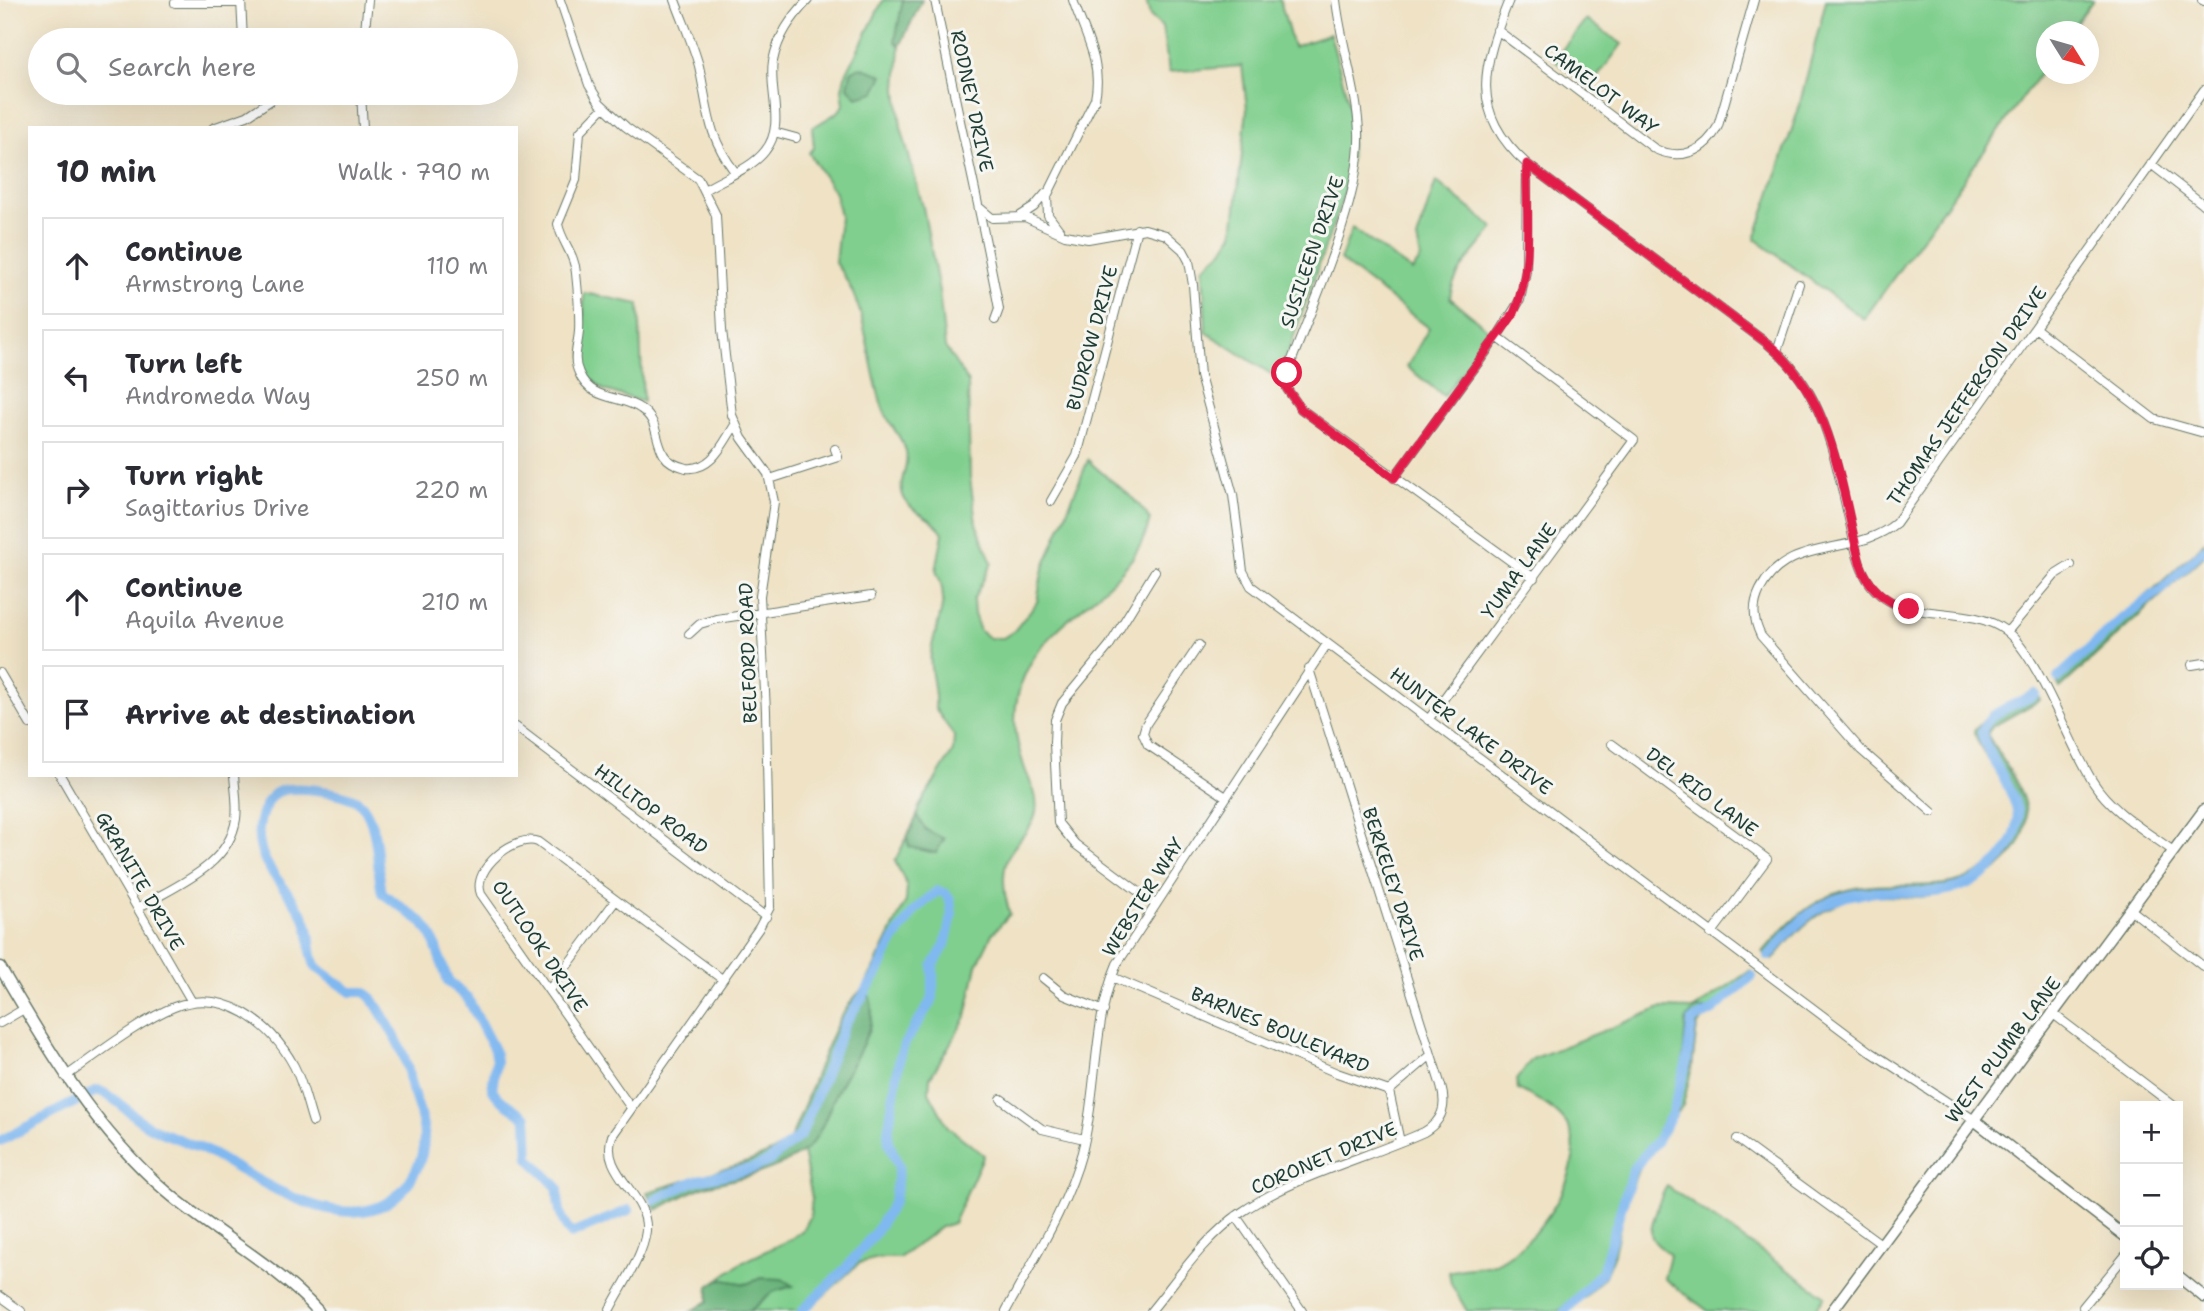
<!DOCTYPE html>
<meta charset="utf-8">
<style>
body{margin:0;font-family:"Shantell Sans",sans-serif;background:#f2f2f3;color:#2b2b33}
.controls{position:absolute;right:21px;bottom:21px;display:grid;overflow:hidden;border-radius:0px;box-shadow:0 7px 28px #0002}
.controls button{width:63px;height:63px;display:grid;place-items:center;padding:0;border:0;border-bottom:2px solid #e1e1e2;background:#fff;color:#2b2b33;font:35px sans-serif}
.compass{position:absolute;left:2036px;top:21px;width:63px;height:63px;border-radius:50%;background:#fff;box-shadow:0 7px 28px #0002;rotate:127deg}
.stop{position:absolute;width:21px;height:21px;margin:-16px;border:5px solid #e11d48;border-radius:50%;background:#fff}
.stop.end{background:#e11d48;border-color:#fff;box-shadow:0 2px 7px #0008}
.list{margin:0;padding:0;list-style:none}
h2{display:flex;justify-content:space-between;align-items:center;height:91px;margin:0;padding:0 28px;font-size:30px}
h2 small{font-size:23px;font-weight:400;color:#7c7c81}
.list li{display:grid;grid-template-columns:46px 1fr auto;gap:21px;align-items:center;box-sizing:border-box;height:98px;margin:0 14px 14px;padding:0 14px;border:2px solid #e1e1e2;border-radius:0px}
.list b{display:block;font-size:26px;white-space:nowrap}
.list p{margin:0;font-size:23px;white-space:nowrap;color:#7c7c81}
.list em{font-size:23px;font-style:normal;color:#7c7c81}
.icon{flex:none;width:38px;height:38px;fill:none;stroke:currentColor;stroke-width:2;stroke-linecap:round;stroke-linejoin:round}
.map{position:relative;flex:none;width:2204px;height:1311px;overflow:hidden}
.search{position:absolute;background:#fff;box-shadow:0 7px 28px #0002;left:28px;top:28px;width:490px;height:77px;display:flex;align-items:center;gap:18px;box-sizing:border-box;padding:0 24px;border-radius:38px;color:#7c7c81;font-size:26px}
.panel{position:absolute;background:#fff;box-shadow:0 7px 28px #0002;left:28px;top:126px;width:490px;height:651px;border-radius:0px}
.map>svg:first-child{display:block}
.green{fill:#80cf8e;stroke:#508661;stroke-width:2}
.forest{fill:#68b279;stroke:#447856;stroke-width:2}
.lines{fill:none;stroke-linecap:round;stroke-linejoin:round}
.canal{stroke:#80b8f0;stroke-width:10}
.street-casing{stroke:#687767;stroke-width:10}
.secondary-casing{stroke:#687767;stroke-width:13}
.street{stroke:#fff;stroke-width:8}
.secondary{stroke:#fff;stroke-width:10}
.route{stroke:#e11d48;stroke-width:9}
.labels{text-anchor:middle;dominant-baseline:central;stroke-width:6;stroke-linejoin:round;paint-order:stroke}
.street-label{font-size:19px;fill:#1f3d34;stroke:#f6f6f2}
</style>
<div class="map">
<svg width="2204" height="1311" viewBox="0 0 2204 1311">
<rect width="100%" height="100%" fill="#f6f6f2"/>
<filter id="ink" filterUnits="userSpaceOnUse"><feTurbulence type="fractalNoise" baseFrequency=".0143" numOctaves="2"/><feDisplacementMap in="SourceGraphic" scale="14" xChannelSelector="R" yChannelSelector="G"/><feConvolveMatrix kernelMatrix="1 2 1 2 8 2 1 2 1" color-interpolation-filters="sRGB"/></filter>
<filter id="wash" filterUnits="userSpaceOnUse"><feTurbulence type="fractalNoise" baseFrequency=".00686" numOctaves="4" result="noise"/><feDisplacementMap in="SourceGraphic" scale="28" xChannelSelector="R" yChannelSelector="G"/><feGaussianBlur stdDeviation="1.57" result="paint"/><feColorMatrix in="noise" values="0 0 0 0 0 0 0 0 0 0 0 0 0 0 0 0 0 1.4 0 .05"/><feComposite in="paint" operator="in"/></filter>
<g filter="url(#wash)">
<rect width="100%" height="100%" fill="#efe2c5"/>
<path class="green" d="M883 0H903L896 40 900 46 897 89 901 127 923 207 939 291 945 347 968 382 970 478 976 523 992 563 973 600 974 614 980 631 989 638H1003L1014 631 1037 602 1042 572 1088 460C1108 481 1135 494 1150 520 1132 592 1053 610 1025 674 1011 706 1013 734 1024 766 1029 782 1039 794 1036 812 1033 828 1019 838 1011 852 1000 870 1004 895 1010 914L992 934 977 965 966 1017 930 1078 929 1092 948 1127 984 1155 953 1223 941 1227 899 1258H878L859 1263 807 1311H750L772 1292 792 1286 762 1278 746 1284 719 1279 741 1263 791 1239 804 1229 810 1217 812 1198 803 1152C823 1133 825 1117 837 1092 849 1065 889 1017 864 988L906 901 907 886 895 861 907 837 910 847 935 853 944 839 926 830 917 816 919 807 953 751 954 736 935 708C937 687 928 670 931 652 935 623 952 601 936 571L943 533C934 517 912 514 904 498 896 482 910 467 906 451 902 437 888 423 883 409 866 360 869 305 835 263L840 217 835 193 809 153 814 148 812 128 838 112 844 105 842 89 845 76Z
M1146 0H1280L1293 47 1330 34 1348 100 1352 129 1350 161 1343 196 1279 379 1206 332 1203 268 1223 250 1233 234 1247 109 1242 66 1169 72 1162 27 1150 16Z
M1826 0H2093L2070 31 2046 32V65L1864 319 1755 239 1798 111Z
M1586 19 1622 44 1590 87 1554 60Z
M1436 181 1494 228C1479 248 1452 272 1450 298L1491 332 1444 396 1407 367 1429 328 1340 260 1352 228 1412 271 1421 258 1417 239Z
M584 293 639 304 643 402 604 390 588 376 583 355Z
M1750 971 1755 976 1713 1009H1694L1682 1071 1692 1067 1683 1105 1638 1170 1624 1208 1614 1254 1605 1276 1584 1298 1574 1297 1559 1311H1467L1451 1284 1449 1272C1464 1267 1483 1269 1497 1263 1535 1246 1590 1170 1569 1128 1560 1110 1535 1098 1518 1089L1516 1080 1532 1059 1661 1008 1694 1009Z
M1667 1186 1825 1296 1814 1311H1708L1664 1278 1670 1255C1664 1249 1652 1243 1651 1234 1651 1224 1661 1194 1667 1186Z"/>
<path class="forest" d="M903 0H922L900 46 895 41Z
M860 67 883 75 875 92 857 97 848 87 851 72Z
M2204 542V556L2060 688 2055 678C2103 631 2157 590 2204 542Z
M2035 690 2040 700 1992 727 1987 734C2000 758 2026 788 2026 816 2027 861 1970 892 1932 896 1907 899 1868 892 1846 900 1813 913 1794 933 1773 960L1763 952C1785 926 1809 901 1843 891 1896 875 1949 904 1996 859 2008 847 2016 833 2016 816 2015 783 1981 760 1974 730L1990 713Z
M917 816 926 830 944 839 936 853 909 847 907 837Z
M864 988C888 1016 850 1065 837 1091 826 1113 822 1139 800 1154 773 1172 740 1178 709 1185 691 1190 673 1202 656 1210L647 1192 748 1162 776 1150 790 1139C811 1097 829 1017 864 988Z
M1694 1009H1713L1697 1026 1692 1067 1682 1072 1686 1021Z
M762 1278 782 1279 793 1286 772 1292 750 1311H692L708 1301 709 1286 719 1279 746 1284Z"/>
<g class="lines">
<path class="canal" d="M2058 678 2123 618 2162 589 2204 549
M1769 956C1790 932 1806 910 1838 899 1897 878 1951 916 2002 857 2011 846 2018 834 2018 818 2017 790 1982 750 1982 731 1989 710 2018 705 2035 694
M0 1141 98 1090C117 1098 129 1113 145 1124 165 1136 188 1141 208 1152 265 1183 371 1259 416 1170 431 1140 422 1117 412 1089 409 1081 409 1071 406 1063 399 1040 384 1018 372 998L364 992H351L316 967C308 953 312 936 306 921 291 888 255 868 259 827 260 816 268 795 280 791 295 785 351 792 362 805 380 829 376 866 382 893L422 922 432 936 448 981 468 999 494 1050 496 1061 492 1090 501 1100 527 1118 529 1158 558 1188C557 1204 561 1222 571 1234L629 1210
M655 1200 694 1181 754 1168 769 1161 801 1135 844 1025 877 974 892 943 915 910 937 891 945 893 950 900 952 915 945 945 933 966V998L905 1043 900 1056 888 1133 889 1143 899 1167 894 1201 875 1233 846 1268 802 1311
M1565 1311 1602 1272 1633 1169 1656 1142 1672 1114 1687 1061 1692 1021 1713 1010 1752 976"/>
</g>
</g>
<g filter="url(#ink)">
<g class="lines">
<g class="street-casing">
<path id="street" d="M241 0 243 40
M560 0 589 85 600 103 626 127 698 179 716 215 722 330 732 415 742 438 768 474 774 502 760 596 766 711 770 907 759 928 612 1136C599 1173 649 1194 646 1231 643 1257 621 1287 609 1311
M675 0C683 22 693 44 699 66 709 111 706 133 735 172
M935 0C955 104 980 206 999 309L995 320
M1336 0C1341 44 1357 88 1359 132 1362 200 1311 308 1287 373V389L1301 409 1534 578
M1509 0C1483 65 1468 112 1527 164L1768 344C1825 390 1834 456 1850 523 1854 541 1857 563 1867 579 1896 629 1964 600 2006 631 2040 658 2068 743 2093 782 2112 812 2146 831 2173 851
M2202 0 2204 1
M175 3H241
M1497 30 1655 149C1681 161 1705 152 1718 126L1754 0
M364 40 368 0
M361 93 363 128
M604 107 580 132 576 180 558 224C561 241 575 254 576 273 578 292 580 312 579 331 578 346 572 359 579 373 591 402 620 394 641 409 659 421 654 438 664 455 669 463 678 466 686 468 712 471 723 443 735 425
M213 128 247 116 282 93
M774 132 796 138
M2151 164 2204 205
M706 189C724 178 752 168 765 151 786 126 768 90 773 61 778 36 791 18 808 0
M980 208 992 218 1025 217 1065 235 1088 239 1145 229 1166 235 1183 250 1189 261 1193 285 1200 376 1233 495 1243 571 1251 586 1871 1052 1973 1119
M1020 216 1034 207 1046 193
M1060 231 1048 215 1047 196 1095 99C1103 63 1084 33 1073 0
M2035 328 2154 419 2204 433
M1777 351 1799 284
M1394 478 1497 337 1520 300 1526 271 1527 164
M770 479 838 457 835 449
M1051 501 1077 456 1137 229
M2007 632 2055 575 2071 565
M689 634 700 624 717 619 871 596
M1199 645 1146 724 1143 734 1148 745 1226 797
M2192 665 2204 663
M0 673 30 724
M1428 720 1634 440 1497 337
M516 727 766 917
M1612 744 1767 859 1711 934
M60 775 192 1002
M1932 812 1861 750 1761 636C1753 620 1752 606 1760 590 1788 535 1855 558 1896 523L2204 90
M1155 904 1075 844 1058 823 1054 743 1055 720 1062 703 1109 646 1155 571
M138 908C174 886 229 867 236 819 238 805 235 790 234 775
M2130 909 2204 967
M1112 977 1337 1073 1389 1091 1400 1142
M1043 978 1064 995 1104 1011
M549 990 616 900
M2052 1013 2174 1106
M0 1023 24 1009
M65 1077C95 1056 141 1020 174 1007 224 987 271 1023 294 1066 303 1083 307 1104 313 1122
M1389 1091 1431 1055
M1001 1099 1042 1129 1084 1139
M631 1108 481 894C471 869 516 833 538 842L722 979
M1737 1139 1881 1244
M1236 1216 1302 1311
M0 1296 21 1311
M2083 1307 2125 1256
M1006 1311C1033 1260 1067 1208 1082 1152 1098 1091 1092 1022 1117 964L1327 644
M1151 1311C1179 1277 1205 1237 1242 1212 1296 1175 1364 1159 1424 1132 1443 1121 1447 1106 1441 1086L1309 669"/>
</g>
<g class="secondary-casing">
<path id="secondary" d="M0 967C48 1049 94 1129 167 1192 216 1234 275 1264 318 1311
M1973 1119 2125 1236
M2178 1276 2204 1297
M1832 1311 2204 810"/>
</g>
<use href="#street" class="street"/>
<use href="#secondary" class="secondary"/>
</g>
</g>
<g class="lines" filter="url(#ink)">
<path class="route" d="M1287 373V389L1301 409 1394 478 1514 313C1534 269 1526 212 1527 164L1768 344C1834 398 1840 485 1860 563 1868 587 1884 602 1909 609"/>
</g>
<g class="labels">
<g class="street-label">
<text transform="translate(1601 89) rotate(37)">CAMELOT WAY</text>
<text transform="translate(972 101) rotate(78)">RODNEY DRIVE</text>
<text transform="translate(1312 252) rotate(-71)">SUSILEEN DRIVE</text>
<text transform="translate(1092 338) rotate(-75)">BUDROW DRIVE</text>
<text transform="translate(1967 396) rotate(-55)">THOMAS JEFFERSON DRIVE</text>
<text transform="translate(1519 571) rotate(-54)">YUMA LANE</text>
<text transform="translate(748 653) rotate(-92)">BELFORD ROAD</text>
<text transform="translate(1471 731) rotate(37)">HUNTER LAKE DRIVE</text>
<text transform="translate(1702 792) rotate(37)">DEL RIO LANE</text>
<text transform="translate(651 809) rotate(37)">HILLTOP ROAD</text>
<text transform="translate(140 881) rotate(60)">GRANITE DRIVE</text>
<text transform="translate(1393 884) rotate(72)">BERKELEY DRIVE</text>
<text transform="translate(1143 897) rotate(-58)">WEBSTER WAY</text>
<text transform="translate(540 946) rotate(56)">OUTLOOK DRIVE</text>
<text transform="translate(1280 1030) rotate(23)">BARNES BOULEVARD</text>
<text transform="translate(2003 1050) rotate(-53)">WEST PLUMB LANE</text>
<text transform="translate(1324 1158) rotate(-23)">CORONET DRIVE</text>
</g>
</g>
</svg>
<div class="controls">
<button>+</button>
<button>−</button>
<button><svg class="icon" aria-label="locate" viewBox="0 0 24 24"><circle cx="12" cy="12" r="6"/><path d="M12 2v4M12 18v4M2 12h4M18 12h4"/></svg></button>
</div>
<svg class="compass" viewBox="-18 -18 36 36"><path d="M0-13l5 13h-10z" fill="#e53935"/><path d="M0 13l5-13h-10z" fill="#7c7c81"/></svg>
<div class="stop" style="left:1287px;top:373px"></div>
<div class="stop end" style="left:1909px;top:609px"></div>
<div class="search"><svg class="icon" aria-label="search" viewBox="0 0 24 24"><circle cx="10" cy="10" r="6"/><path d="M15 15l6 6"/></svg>Search here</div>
<section class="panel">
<h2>10 min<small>Walk · 790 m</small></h2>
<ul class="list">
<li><svg class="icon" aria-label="ahead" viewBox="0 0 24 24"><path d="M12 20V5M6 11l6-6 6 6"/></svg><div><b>Continue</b><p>Armstrong Lane</p></div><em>110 m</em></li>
<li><svg class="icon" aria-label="left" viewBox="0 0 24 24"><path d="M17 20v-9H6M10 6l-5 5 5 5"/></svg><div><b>Turn left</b><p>Andromeda Way</p></div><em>250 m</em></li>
<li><svg class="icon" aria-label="right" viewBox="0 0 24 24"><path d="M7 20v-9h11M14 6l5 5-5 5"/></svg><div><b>Turn right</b><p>Sagittarius Drive</p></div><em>220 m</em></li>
<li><svg class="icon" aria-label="ahead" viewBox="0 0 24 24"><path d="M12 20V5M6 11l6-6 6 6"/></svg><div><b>Continue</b><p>Aquila Avenue</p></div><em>210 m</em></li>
<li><svg class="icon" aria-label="arrive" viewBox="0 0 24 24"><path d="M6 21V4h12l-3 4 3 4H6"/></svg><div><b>Arrive at destination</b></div></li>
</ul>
</section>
</div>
